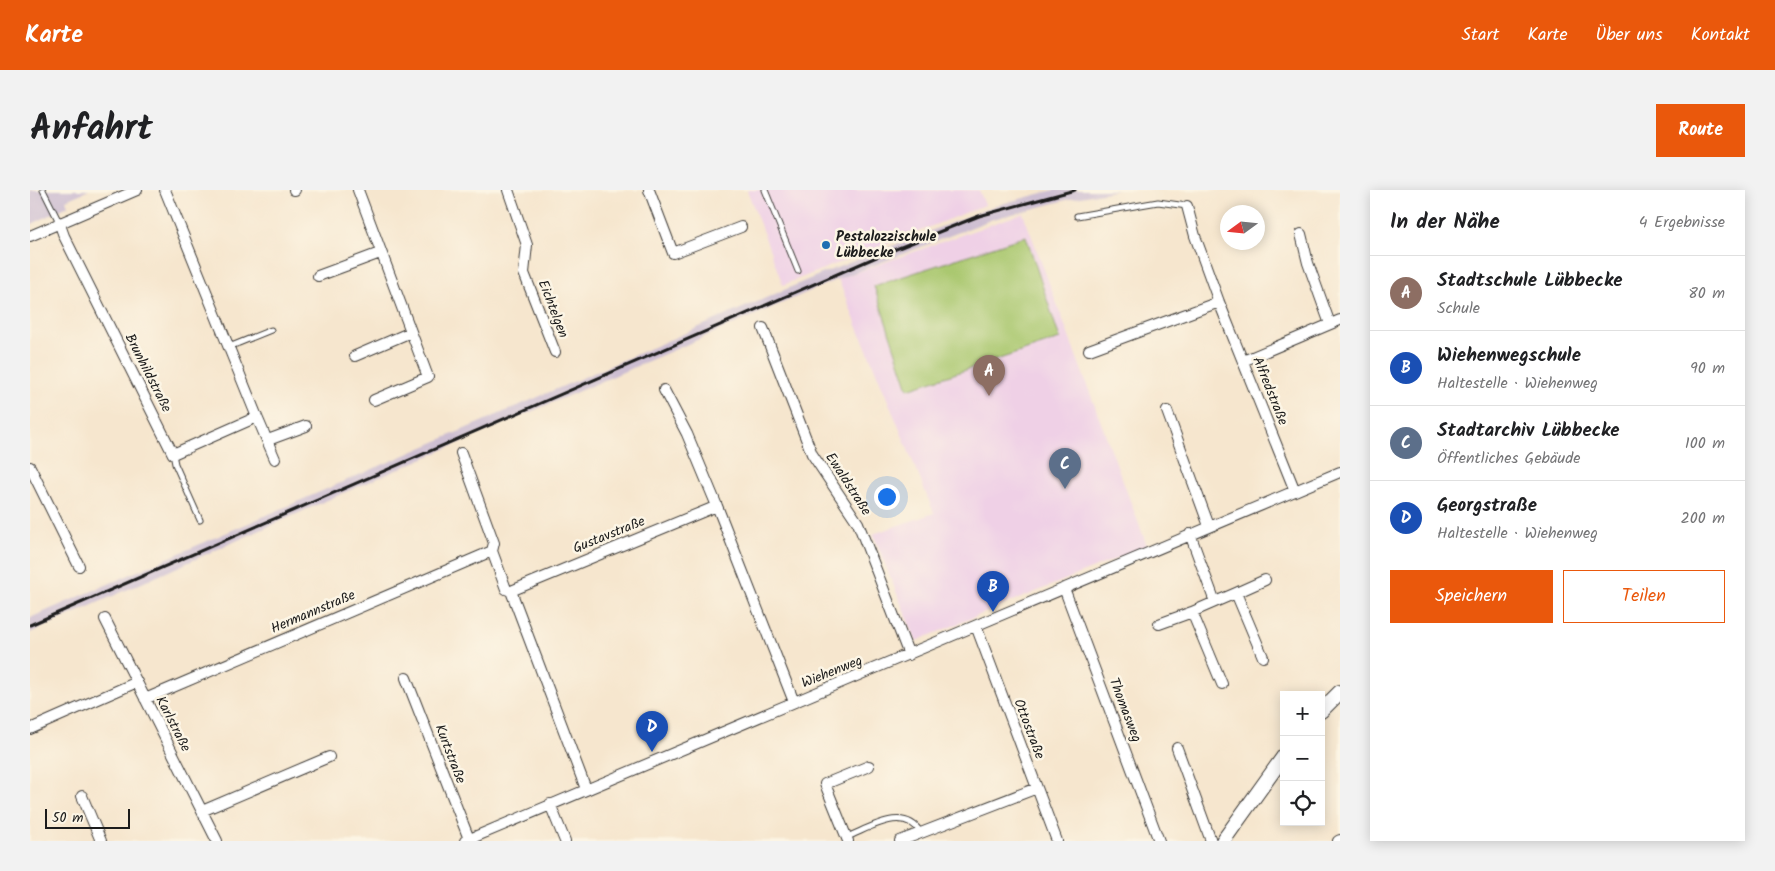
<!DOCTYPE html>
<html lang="de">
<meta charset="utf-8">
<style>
body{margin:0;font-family:Kalam,sans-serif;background:#f2f2f2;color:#202124}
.controls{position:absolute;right:15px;bottom:15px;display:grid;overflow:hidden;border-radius:0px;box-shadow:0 2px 12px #0003}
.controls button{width:45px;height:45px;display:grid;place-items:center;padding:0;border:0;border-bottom:1px solid #e0e0e0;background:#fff;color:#202124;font:25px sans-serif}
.compass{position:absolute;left:1190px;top:15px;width:45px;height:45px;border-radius:50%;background:#fff;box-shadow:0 2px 12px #0003;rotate:255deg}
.scale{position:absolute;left:15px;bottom:12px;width:85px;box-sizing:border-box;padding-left:5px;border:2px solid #1c1c1c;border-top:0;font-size:14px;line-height:18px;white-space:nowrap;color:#1c1c1c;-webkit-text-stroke:4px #fcf5e5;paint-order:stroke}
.you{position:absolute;left:856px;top:306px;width:18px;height:18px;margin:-12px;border:4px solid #fff;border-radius:50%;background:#1a73e8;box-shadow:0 0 0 8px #1a73e833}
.badge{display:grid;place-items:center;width:32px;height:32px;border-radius:50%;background:#ea580c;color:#fff;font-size:16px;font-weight:700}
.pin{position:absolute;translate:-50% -41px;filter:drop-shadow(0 1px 2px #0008)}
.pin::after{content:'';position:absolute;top:26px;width:18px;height:15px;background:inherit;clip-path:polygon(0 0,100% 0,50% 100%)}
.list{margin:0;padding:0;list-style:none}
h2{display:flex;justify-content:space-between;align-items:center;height:65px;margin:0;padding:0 20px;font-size:21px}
h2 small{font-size:16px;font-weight:400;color:#757577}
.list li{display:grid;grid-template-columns:32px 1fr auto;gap:15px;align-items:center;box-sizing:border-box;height:75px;padding:0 20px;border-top:1px solid #e0e0e0}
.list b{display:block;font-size:19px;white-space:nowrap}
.list p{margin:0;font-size:16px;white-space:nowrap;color:#757577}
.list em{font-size:16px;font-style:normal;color:#757577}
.actions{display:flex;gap:10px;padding:15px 20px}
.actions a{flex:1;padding:11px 0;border:1px solid #ea580c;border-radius:0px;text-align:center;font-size:18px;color:#ea580c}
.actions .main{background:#ea580c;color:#fff}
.icon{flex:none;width:28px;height:28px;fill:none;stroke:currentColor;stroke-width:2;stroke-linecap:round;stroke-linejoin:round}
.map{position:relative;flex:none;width:1310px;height:651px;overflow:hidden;border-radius:0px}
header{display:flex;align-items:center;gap:30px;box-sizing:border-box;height:70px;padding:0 25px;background:#ea580c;color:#fff}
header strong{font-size:24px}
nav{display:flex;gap:28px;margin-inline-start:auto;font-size:18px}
.intro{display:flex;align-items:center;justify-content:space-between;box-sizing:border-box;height:120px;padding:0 30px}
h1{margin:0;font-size:35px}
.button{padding:12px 22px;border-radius:0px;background:#ea580c;color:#fff;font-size:18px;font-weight:700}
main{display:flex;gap:30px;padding:0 30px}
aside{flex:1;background:#fff;border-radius:0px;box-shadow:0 2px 12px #0003}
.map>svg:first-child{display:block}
.built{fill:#efd0e6}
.industrial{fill:#cdbed2}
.green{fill:#aac86f;stroke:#637246}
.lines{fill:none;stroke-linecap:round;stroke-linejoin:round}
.service-casing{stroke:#3d3a37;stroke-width:7}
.minor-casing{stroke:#3d3a37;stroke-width:12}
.tertiary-casing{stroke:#3d3a37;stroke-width:16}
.service{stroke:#fff;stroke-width:5}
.minor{stroke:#fff;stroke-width:10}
.tertiary{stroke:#fff;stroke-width:14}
.rail{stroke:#1c1c1c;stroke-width:3}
.poi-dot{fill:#1f6fb2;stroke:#fcf5e5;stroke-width:2}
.labels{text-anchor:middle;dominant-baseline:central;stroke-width:5;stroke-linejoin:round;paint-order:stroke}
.poi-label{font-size:14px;font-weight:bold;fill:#1c1c1c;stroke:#fcf5e5;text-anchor:start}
.street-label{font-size:14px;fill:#1c1c1c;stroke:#fcf5e5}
</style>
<header>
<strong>Karte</strong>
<nav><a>Start</a><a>Karte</a><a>Über uns</a><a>Kontakt</a></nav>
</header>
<div class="intro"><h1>Anfahrt</h1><a class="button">Route</a></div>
<main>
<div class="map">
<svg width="1310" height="651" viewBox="0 0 1310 651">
<rect width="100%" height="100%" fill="#fcf5e5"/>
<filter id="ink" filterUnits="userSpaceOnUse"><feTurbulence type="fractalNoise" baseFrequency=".02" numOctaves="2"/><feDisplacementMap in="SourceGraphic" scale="10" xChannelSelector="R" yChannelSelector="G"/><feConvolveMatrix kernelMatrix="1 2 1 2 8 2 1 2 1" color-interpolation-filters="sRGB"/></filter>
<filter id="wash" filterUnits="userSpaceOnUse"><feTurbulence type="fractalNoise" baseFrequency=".0096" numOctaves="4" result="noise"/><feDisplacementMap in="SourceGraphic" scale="20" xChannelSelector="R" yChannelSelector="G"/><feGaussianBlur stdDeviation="1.12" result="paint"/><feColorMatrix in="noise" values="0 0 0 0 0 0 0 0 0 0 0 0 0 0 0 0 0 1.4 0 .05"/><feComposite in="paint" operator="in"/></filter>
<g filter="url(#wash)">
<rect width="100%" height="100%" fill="#f6e6ce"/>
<path class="built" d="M717 0H949L955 15 753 95Z
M993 23 1117 356 886 451 843 344 904 323 808 89Z"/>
<path class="industrial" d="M0 0H59L36 10 38 16 0 35Z
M1024 0H1088L1040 9 963 29 808 89 311 304 0 443V428L791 84 967 15Z"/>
<path class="green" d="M996 46 1030 149 878 199 844 96Z"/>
</g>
<g filter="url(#ink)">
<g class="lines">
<g class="service-casing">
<path id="service" d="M13 0 29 32
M735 0 768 81
M1047 26 1128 12 1157 16
M199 157 241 140
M143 264 145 274 170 330
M817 647C840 638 874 615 891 643"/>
</g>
<g class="minor-casing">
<path id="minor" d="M264 0H265
M328 0 398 187 344 210
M478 0 497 55 494 83 525 162
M619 0 643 63 711 37
M1157 16 1165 46 1189 112 1265 301
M29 32 34 46 143 264 227 227 135 0
M1271 44 1278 73 1300 134
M0 46 107 0
M288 86 350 63
M733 138 782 264 828 333 879 465
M1059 160 1189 112
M325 166 381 142
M1213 171 1310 130
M634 200 657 244 687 316
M1137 221 1179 336
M227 227 245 269
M238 250 276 236
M431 263 464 353 462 361 476 399 481 401 556 599
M0 277 49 376
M1160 344 1185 412 1162 422 1192 494
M1034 398 1129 651
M481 401 687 316 764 512
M1206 403 1235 390
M1185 412 1206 403 1233 467
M75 429 187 651
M1129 434 1162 422
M946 436 1027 651
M376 488 439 649
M115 509 462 361
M0 539 107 492
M1147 558 1181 651
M52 606 71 651
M520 614 535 651
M172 621 299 567
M435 651 1310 282
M818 651 795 594 839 576
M870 651 1007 598
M1308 651 1310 650"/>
</g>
<g class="tertiary-casing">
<path id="tertiary" d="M1291 521 1310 502
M1193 651 1254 566"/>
</g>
<use href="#service" class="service"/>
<use href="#minor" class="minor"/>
<use href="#tertiary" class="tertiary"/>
<path class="rail" d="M0 435 851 65 949 26 1045 0"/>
</g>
</g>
<circle class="poi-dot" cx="796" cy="55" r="5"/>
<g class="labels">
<g class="poi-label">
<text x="806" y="47">Pestalozzischule<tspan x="806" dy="16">Lübbecke</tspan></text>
</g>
<g class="street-label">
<text transform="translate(523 119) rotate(69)">Eichtelgen</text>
<text transform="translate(118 183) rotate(63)">Brunhildstraße</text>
<text transform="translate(1240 201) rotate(68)">Alfredstraße</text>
<text transform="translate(818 294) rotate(57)">Ewaldstraße</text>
<text transform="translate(579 345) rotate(-22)">Gustavstraße</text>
<text transform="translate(283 422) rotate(-23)">Hermannstraße</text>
<text transform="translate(802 482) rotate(-22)">Wiehenweg</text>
<text transform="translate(1095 520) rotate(69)">Thomasweg</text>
<text transform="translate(143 534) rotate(63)">Karlstraße</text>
<text transform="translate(999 539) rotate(69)">Ottostraße</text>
<text transform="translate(420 564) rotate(69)">Kurtstraße</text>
</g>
</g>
</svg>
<div class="controls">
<button>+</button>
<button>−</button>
<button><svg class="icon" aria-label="locate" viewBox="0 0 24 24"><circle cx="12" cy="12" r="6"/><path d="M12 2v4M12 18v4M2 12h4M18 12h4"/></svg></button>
</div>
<svg class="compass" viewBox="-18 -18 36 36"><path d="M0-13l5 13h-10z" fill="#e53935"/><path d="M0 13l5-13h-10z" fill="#757577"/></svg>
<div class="scale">50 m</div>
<div class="you"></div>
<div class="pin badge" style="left:959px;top:206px;background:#8d6e63">A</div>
<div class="pin badge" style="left:963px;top:422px;background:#1a4fb4">B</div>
<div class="pin badge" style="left:1035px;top:299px;background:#5c6f8a">C</div>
<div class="pin badge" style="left:622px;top:562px;background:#1a4fb4">D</div>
</div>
<aside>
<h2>In der Nähe<small>4 Ergebnisse</small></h2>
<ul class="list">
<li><span class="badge" style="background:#8d6e63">A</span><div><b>Stadtschule Lübbecke</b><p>Schule</p></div><em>80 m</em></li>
<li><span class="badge" style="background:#1a4fb4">B</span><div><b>Wiehenwegschule</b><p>Haltestelle · Wiehenweg</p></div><em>90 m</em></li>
<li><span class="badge" style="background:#5c6f8a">C</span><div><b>Stadtarchiv Lübbecke</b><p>Öffentliches Gebäude</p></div><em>100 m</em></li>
<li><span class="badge" style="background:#1a4fb4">D</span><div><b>Georgstraße</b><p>Haltestelle · Wiehenweg</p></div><em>200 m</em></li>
</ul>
<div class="actions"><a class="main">Speichern</a><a>Teilen</a></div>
</aside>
</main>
